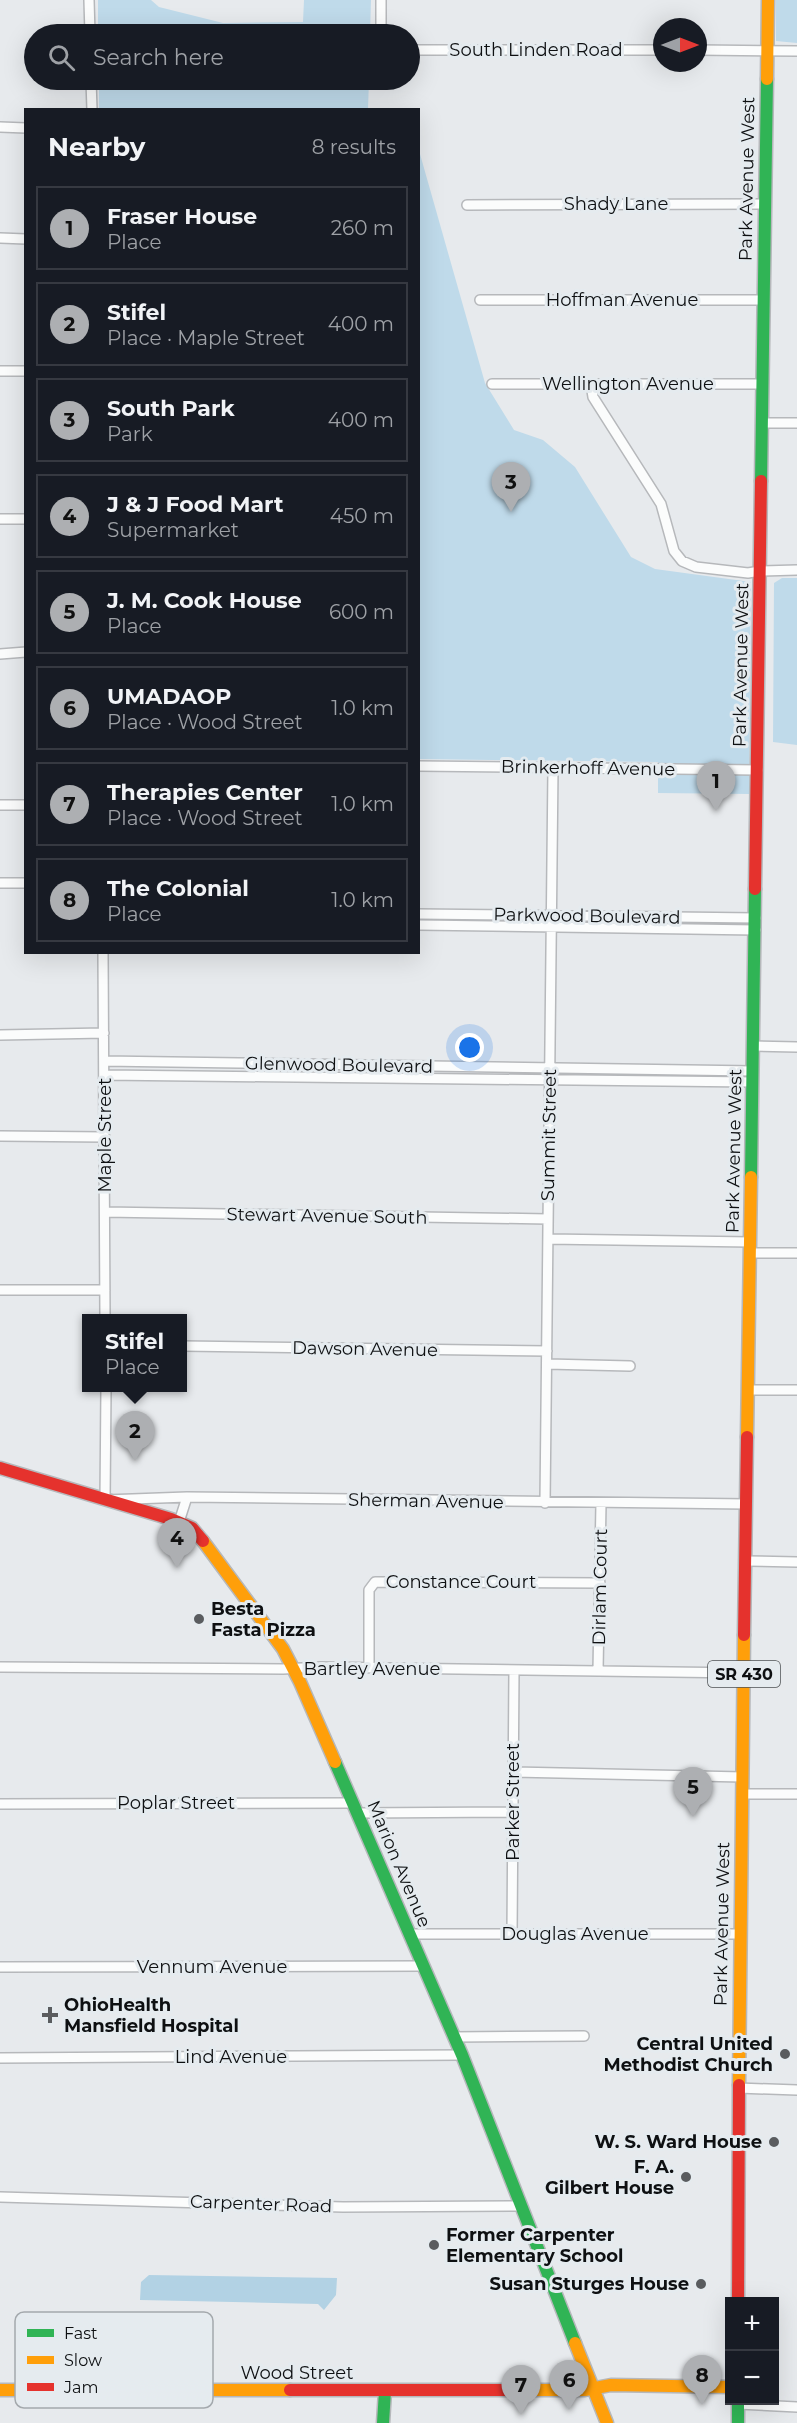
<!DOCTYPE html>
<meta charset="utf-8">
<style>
body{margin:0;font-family:Montserrat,sans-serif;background:#242831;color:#f1f3f6}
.controls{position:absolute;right:18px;bottom:18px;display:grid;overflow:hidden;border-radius:0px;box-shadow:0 6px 24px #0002}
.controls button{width:54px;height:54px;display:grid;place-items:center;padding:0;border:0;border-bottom:2px solid #363941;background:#171b24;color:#f1f3f6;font:30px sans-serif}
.compass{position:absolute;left:653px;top:18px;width:54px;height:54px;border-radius:50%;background:#171b24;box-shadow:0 6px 24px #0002;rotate:90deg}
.you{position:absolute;left:470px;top:1048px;width:21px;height:21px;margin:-15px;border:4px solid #fff;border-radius:50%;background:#1a73e8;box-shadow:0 0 0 9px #1a73e833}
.badge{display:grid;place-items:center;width:39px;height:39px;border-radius:50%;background:#adafb2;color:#111;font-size:20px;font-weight:700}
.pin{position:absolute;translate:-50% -50px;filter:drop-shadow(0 2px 3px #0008)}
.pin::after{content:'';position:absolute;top:32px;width:21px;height:18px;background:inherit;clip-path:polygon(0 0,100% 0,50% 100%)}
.popup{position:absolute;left:82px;top:1314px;width:105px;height:78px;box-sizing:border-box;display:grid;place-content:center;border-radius:0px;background:#171b24;filter:drop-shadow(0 2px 4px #0005);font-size:20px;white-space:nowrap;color:#9ea1a6}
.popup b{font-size:22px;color:#f1f3f6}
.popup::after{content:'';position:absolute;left:50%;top:100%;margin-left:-12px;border:12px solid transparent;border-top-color:#171b24}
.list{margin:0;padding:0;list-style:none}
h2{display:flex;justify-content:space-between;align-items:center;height:78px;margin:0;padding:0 24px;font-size:26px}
h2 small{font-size:20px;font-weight:400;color:#9ea1a6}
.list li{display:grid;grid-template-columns:39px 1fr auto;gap:18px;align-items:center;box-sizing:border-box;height:84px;margin:0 12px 12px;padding:0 12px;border:2px solid #363941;border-radius:0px}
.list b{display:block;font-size:22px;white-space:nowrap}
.list p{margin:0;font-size:20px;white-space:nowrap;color:#9ea1a6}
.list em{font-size:20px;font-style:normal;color:#9ea1a6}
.icon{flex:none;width:33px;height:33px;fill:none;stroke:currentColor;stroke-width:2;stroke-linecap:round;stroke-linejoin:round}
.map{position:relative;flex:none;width:797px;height:2423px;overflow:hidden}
.search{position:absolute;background:#171b24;box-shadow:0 6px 24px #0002;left:24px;top:24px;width:396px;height:66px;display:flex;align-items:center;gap:15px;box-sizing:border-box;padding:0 21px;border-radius:33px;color:#9ea1a6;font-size:22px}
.panel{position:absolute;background:#171b24;box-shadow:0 6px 24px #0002;left:24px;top:108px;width:396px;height:846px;border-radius:0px}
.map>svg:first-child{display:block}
.green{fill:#bfdaea}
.forest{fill:#b2d2e4}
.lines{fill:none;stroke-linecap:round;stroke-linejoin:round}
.street-casing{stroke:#b6b8bb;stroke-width:12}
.fast-casing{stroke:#b6b8bb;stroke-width:15}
.slow-casing{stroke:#b6b8bb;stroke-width:15}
.jam-casing{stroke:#b6b8bb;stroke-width:15}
.street{stroke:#fbfcfc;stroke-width:9}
.fast{stroke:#30b455;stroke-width:12}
.slow{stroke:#ff9f0a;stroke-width:12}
.jam{stroke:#e5322d;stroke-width:12}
.poi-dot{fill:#5a5c5f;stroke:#e5ebef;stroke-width:2}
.labels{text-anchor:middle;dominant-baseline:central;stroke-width:6;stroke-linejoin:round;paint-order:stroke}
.shield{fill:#e5ebef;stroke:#4e5254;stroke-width:1.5}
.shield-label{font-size:16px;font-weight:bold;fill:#0e1012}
.street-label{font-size:18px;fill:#0e1012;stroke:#e5ebef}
.poi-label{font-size:18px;font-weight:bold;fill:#0e1012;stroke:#e5ebef;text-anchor:end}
.key{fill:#e5ebef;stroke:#a4a9ad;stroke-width:1.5}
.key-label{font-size:16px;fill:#0e1012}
</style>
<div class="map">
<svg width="797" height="2423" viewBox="0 0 797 2423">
<rect width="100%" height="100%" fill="#e7eaed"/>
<path class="green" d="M98 0H151L159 7 223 23 303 22 304 0H371L370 34H98Z
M776 0H797V43L776 41Z
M99 80H369L368 109H99Z
M418 147 485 383 514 430 543 440 575 467 631 557 655 569 751 582 749 794 658 793V762L419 759Z
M782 578H797V745L773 742 774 583Z"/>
<path class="forest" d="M149 2275 337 2278 336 2295 324 2310 318 2304 140 2300 141 2282Z"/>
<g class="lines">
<g class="street-casing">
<path id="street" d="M89 0 90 34
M381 34V0
M410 50H662
M698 50 797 51
M91 80 92 110
M0 127 26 128
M467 205 765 204
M0 238 26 239
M480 300H764
M0 371H26
M492 384H763
M591 384 593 397 661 504 674 551 682 561 696 567 748 573 760 571 797 570
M763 423H797
M0 519H26
M0 654 26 652
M418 766 758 770
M0 805H26
M0 883H26
M418 914 756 918
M418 925 756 930
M103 952 105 1318
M0 1035 104 1033
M753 1046 797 1047
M104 1061 753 1071
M104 1075 753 1082
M0 1136 105 1137
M105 1212 548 1219
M548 1239 751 1242
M751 1253H797
M0 1290H105
M183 1346 547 1351
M547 1364 630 1366
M106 1388 105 1500 187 1497 747 1504
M749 1390H797
M545 1503 553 768
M179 1522 187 1497
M746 1561 797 1562
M0 1667 283 1669 320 1667 744 1673
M369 1668V1590L375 1582 600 1583
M598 1671 601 1503
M514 1772 743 1777
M743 1794H797
M0 1804 353 1803
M358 1813 513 1812
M409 1934H740
M512 1934 514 1670
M0 1967 424 1966
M454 2037 584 2036
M0 2058 462 2055
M738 2088 797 2090
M0 2197 343 2207 522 2206
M738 2404 797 2407"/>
</g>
<g class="fast-casing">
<path id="fast" d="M761 481 767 79
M751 1177 755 889
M335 1762 462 2055 575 2343
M738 2400V2423
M383 2423 385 2391"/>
</g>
<g class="slow-casing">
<path id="slow" d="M767 79 768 0
M747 1437 751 1177
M203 1541 283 1649 300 1682 335 1762
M739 2085 744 1635
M575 2343 607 2423
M0 2390H290
M513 2390H585L611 2385 730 2387"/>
</g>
<g class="jam-casing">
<path id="jam" d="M755 889 761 481
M0 1468 171 1519 192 1528 203 1541
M744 1635 747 1437
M738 2302 739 2085
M290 2390H513"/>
</g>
<use href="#street" class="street"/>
<use href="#fast" class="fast"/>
<use href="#slow" class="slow"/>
<use href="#jam" class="jam"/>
</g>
<g class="poi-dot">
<circle cx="199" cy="1619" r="6"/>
<path d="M47 2006h6v6h6v6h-6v6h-6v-6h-6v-6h6z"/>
<circle cx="785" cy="2054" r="6"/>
<circle cx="774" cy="2142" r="6"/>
<circle cx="686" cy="2177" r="6"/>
<circle cx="434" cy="2245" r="6"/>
<circle cx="701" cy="2284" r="6"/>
</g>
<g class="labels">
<rect class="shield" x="708" y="1661" width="72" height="26" rx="4.5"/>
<g class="shield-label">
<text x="744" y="1674">SR 430</text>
</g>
<g class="street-label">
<text x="536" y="50">South Linden Road</text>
<text transform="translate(747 179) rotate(-89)">Park Avenue West</text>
<text x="616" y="204">Shady Lane</text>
<text x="622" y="300">Hoffman Avenue</text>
<text x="628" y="384">Wellington Avenue</text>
<text transform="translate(741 665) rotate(-89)">Park Avenue West</text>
<text transform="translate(588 768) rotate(1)">Brinkerhoff Avenue</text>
<text transform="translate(587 916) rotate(1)">Parkwood Boulevard</text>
<text transform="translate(339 1065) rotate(1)">Glenwood Boulevard</text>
<text transform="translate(105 1135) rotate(-90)">Maple Street</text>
<text transform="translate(549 1135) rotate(-89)">Summit Street</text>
<text transform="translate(734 1151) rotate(-89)">Park Avenue West</text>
<text transform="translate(327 1216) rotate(1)">Stewart Avenue South</text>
<text transform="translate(365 1349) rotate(1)">Dawson Avenue</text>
<text transform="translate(426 1501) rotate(1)">Sherman Avenue</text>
<text x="461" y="1582">Constance Court</text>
<text transform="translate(600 1587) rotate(-89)">Dirlam Court</text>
<text x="372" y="1669">Bartley Avenue</text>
<text transform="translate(513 1802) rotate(-90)">Parker Street</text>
<text x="176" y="1803">Poplar Street</text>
<text transform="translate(399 1864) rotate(67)">Marion Avenue</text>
<text transform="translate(722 1924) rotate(-89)">Park Avenue West</text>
<text x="575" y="1934">Douglas Avenue</text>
<text x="212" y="1967">Vennum Avenue</text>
<text x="231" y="2057">Lind Avenue</text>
<text transform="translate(261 2204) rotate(2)">Carpenter Road</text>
<text x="297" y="2373">Wood Street</text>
</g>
<g class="poi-label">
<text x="211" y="1609" text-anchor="start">Besta<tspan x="211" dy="21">Fasta Pizza</tspan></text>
<text x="64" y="2005" text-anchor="start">OhioHealth<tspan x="64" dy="21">Mansfield Hospital</tspan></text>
<text x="773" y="2044">Central United<tspan x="773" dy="21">Methodist Church</tspan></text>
<text x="762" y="2142">W. S. Ward House</text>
<text x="674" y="2167">F. A.<tspan x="674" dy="21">Gilbert House</tspan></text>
<text x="446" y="2235" text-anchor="start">Former Carpenter<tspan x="446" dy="21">Elementary School</tspan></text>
<text x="689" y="2284">Susan Sturges House</text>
</g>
</g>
<rect x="15" y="2312" width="198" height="96" rx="9" class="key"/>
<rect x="27" y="2329" width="27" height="8" fill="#30b455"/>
<rect x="27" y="2356" width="27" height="8" fill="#ff9f0a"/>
<rect x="27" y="2383" width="27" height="8" fill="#e5322d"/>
<g class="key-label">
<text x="64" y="2339">Fast</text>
<text x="64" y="2366">Slow</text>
<text x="64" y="2393">Jam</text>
</g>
</svg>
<div class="controls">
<button>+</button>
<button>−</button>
</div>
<svg class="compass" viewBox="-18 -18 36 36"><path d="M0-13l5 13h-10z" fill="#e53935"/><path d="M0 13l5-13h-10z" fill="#9ea1a6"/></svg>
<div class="you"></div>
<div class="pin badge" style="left:716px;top:811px">1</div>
<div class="pin badge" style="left:135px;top:1461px">2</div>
<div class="popup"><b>Stifel</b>Place</div>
<div class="pin badge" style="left:511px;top:512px">3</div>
<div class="pin badge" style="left:177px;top:1568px">4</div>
<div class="pin badge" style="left:693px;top:1817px">5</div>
<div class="pin badge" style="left:569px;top:2410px">6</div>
<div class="pin badge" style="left:521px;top:2415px">7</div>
<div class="pin badge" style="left:702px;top:2405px">8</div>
<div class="search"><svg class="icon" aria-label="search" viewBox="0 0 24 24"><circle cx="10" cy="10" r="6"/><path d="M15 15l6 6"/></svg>Search here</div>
<section class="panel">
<h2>Nearby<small>8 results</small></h2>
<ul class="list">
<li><span class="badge">1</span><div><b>Fraser House</b><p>Place</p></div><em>260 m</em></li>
<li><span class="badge">2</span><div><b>Stifel</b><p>Place · Maple Street</p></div><em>400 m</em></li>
<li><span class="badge">3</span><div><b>South Park</b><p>Park</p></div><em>400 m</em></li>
<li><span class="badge">4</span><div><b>J &amp; J Food Mart</b><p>Supermarket</p></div><em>450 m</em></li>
<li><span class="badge">5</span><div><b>J. M. Cook House</b><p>Place</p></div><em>600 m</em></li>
<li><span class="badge">6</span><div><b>UMADAOP</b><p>Place · Wood Street</p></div><em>1.0 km</em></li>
<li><span class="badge">7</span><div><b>Therapies Center</b><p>Place · Wood Street</p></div><em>1.0 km</em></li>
<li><span class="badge">8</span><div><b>The Colonial</b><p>Place</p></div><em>1.0 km</em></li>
</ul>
</section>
</div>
